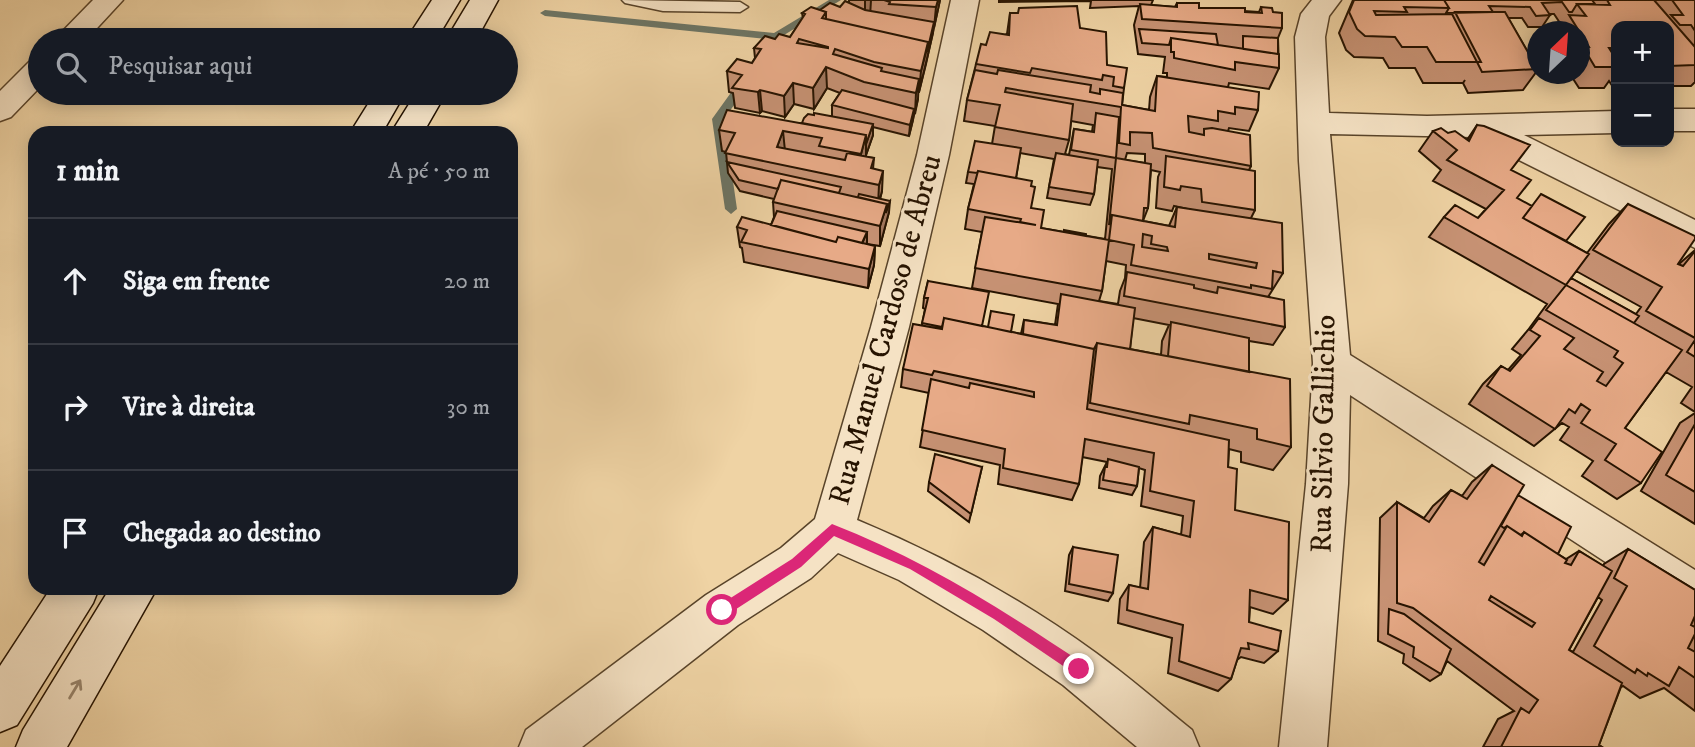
<!DOCTYPE html>
<html lang="pt">
<meta charset="utf-8">
<style>
body{margin:0;font-family:"IM FELL DW Pica",serif;background:#242831;color:#f1f3f6}
.controls{position:absolute;right:21px;top:21px;display:grid;overflow:hidden;border-radius:14px;box-shadow:0 4px 18px #0003}
.controls button{width:63px;height:63px;display:grid;place-items:center;padding:0;border:0;border-bottom:2px solid #363941;background:#171b24;color:#f1f3f6;font:35px sans-serif}
.compass{position:absolute;left:1527px;top:21px;width:63px;height:63px;border-radius:50%;background:#171b24;box-shadow:0 4px 18px #0003;rotate:25deg}
.stop{position:absolute;width:21px;height:21px;margin:-16px;border:5px solid #db2777;border-radius:50%;background:#fff}
.stop.end{background:#db2777;border-color:#fff;box-shadow:0 2px 7px #0008}
.list{margin:0;padding:0;list-style:none}
h2{display:flex;justify-content:space-between;align-items:center;height:91px;margin:0;padding:0 28px;font-size:30px}
h2 small{font-size:23px;font-weight:400;color:#9ea1a6}
.list li{display:grid;grid-template-columns:46px 1fr auto;gap:21px;align-items:center;box-sizing:border-box;height:126px;padding:0 28px;border-top:2px solid #363941}
.list b{display:block;font-size:26px;white-space:nowrap}
.list em{font-size:23px;font-style:normal;color:#9ea1a6}
.icon{flex:none;width:38px;height:38px;fill:none;stroke:currentColor;stroke-width:2;stroke-linecap:round;stroke-linejoin:round}
.map{position:relative;flex:none;width:1695px;height:747px;overflow:hidden}
.search{position:absolute;background:#171b24;box-shadow:0 4px 18px #0003;left:28px;top:28px;width:490px;height:77px;display:flex;align-items:center;gap:18px;box-sizing:border-box;padding:0 24px;border-radius:38px;color:#9ea1a6;font-size:26px}
.panel{position:absolute;background:#171b24;box-shadow:0 4px 18px #0003;left:28px;top:126px;width:490px;height:469px;border-radius:21px}
.map>svg:first-child{display:block}
.lines{fill:none;stroke-linecap:round;stroke-linejoin:round}
.stream{fill:#6c7565;fill-rule:evenodd}
.service-casing{stroke:#584329;stroke-width:3}
.minor-casing{stroke:#584329;stroke-width:3}
.secondary-casing{stroke:#261300;stroke-width:3}
.service{fill:#f5e2c4;fill-rule:evenodd}
.minor{fill:#f5e2c4;fill-rule:evenodd}
.secondary{fill:#f5e2c4;fill-rule:evenodd}
.wall{fill:#c79274;stroke:#261300;stroke-width:2;fill-rule:evenodd}
.shaded-wall{fill:#a2775e;stroke:#261300;stroke-width:2}
.building{fill:#e7aa87;stroke:#261300;stroke-width:2;fill-rule:evenodd}
.oneway{stroke:#98856c}
.route{fill:#db2777}
.labels{text-anchor:middle;dominant-baseline:central;stroke-width:6;stroke-linejoin:round;paint-order:stroke}
.street-label{font-size:30px;fill:#261300;stroke:#f5e2c4}
</style>
<div class="map">
<svg width="1695" height="747" viewBox="0 0 1695 747">
<rect width="100%" height="100%" fill="#efd3a4"/>
<filter id="stains"><feTurbulence type="fractalNoise" baseFrequency=".00286" numOctaves="4"/><feColorMatrix values="0 0 0 0 .2 0 0 0 0 .09 0 0 0 0 .02 0 0 0 .5 -.17"/></filter>
<radialGradient id="worn" r=".72"><stop offset=".6" stop-color="#630" stop-opacity="0"/><stop offset="1" stop-color="#630" stop-opacity=".3"/></radialGradient>
<g class="lines">
<path class="stream" d="M829 0H841L776 40 545 16 540 13 545 10 774 33Z
M744 79 750 83 724 119 737 209 731 214 725 209 712 119 740 80Z"/>
<g class="service-casing">
<path id="service" d="M622 0 740 2 748 7 740 12 663 11 625 3Z"/>
</g>
<g class="minor-casing">
<path id="minor" d="M93 0H123L86 40H54Z
M951 0H979L949 155 909 327 857 520C941 555 1022 599 1096 653 1129 677 1160 704 1192 730L1199 747H1137L1063 685 983 630 899 580 838 553 811 578 738 625 582 747H519L526 730 706 595 781 548 815 519 871 327 917 155Z
M1312 0H1341L1329 16 1325 37 1329 113 1427 116 1616 111V133L1524 135 1695 220V248L1473 137 1330 134 1350 355 1695 570V616L1679 610 1350 395 1348 484 1327 747H1279L1306 484 1313 363 1299 161 1295 37 1301 14Z
M40 59V87L11 117 0 121V91L29 62Z
M1669 109H1695V131H1669Z"/>
</g>
<g class="secondary-casing">
<path id="secondary" d="M432 0H460L436 40H406Z
M470 0H498L476 40H446Z
M375 93H405L382 133H350Z
M416 93H446L423 133H391Z
M51 588H99L93 603 17 725 0 732V666Z
M110 588H157L67 747H16L23 730Z"/>
</g>
<use href="#service" class="service"/>
<use href="#minor" class="minor"/>
<use href="#secondary" class="secondary"/>
</g>
<path class="wall" d="M849 0H940L926 64 919 92H918V99L909 136 873 127V135L866 155 865 157 874 158 873 169 882 191 880 199 889 212 880 246 867 244 875 246 874 265 868 288 744 262 742 248 740 247 737 227 771 225 774 217 773 202 774 199 740 191 728 173 726 152 722 151 719 130 802 123 832 116V105L840 93 827 88 814 109 794 104 785 117 762 111 760 113 735 108 733 93 729 92 727 71 752 63 755 58 754 48 775 39 790 37 803 18 802 13 840 7 849 3Z
M999 0H1153L1151 5 1175 7 1177 3 1199 8 1259 12 1261 7 1273 12 1282 28 1278 38 1279 68 1269 89 1229 83 1228 87 1258 110 1249 131 1229 128 1228 131 1251 166 1249 170 1255 210 1251 218 1283 273 1268 297 1285 327 1273 345 1249 341V372L1291 447 1273 470 1241 462V452L1229 449 1228 467 1235 510 1288 600 1273 614 1250 607 1249 622 1278 651 1264 663 1241 657 1237 660 1231 679 1218 691 1168 673 1172 638 1118 623 1120 599 1129 585 1140 588 1144 542 1153 527 1181 535 1183 516 1141 506 1145 470 1139 468 1137 486 1132 495 1099 488 1100 476 1107 462 1082 457 1079 484 1072 500 998 484 1000 465 920 447 929 393 901 387 903 369 922 325 925 309 923 308 924 298 928 281 982 326 1021 334 1024 320 1055 325 1058 304 972 288 982 232 965 229 968 209 974 184 966 183 968 172 992 144 995 126 964 121 967 100 976 64 986 45 1007 34 1010 13 1080 28 1124 88 1122 105 1149 110 1150 97 1157 76 1167 77V73H1163L1165 57 1138 54 1134 25 1139 6 1090 8 1091 1 999 2ZM1071 121 1093 125 1092 132 1074 129 1069 155 1065 154 1069 140ZM1020 153 1054 159 1047 198 1090 205 1094 194 1097 167 1112 169 1105 239 1041 228 1031 208V186L1016 178ZM1127 153 1145 154V163L1125 160ZM1151 170 1160 172 1158 177 1156 208 1172 211 1174 206 1192 210 1177 207 1169 226 1143 221 1148 208ZM1106 261 1126 265 1125 278 1120 291 1118 304 1099 301 1102 291ZM1133 318 1169 325 1162 341 1161 355 1130 349Z
M1353 0H1695V82L1691 86H1669V26H1616V87H1613L1609 81 1604 88H1579L1570 74H1579V32H1557L1563 23H1560L1554 14H1549L1550 15 1542 27H1528L1522 18H1508L1537 68V71L1523 90 1468 93 1463 83 1465 80 1463 83H1423L1415 68H1389L1383 58 1354 57 1346 50 1339 33Z
M1477 125 1511 170 1517 198 1566 241 1587 253 1609 224 1628 204 1678 264H1679L1695 250V412L1681 403 1692 387 1666 372 1625 428 1641 483 1617 499 1582 476 1593 461 1560 440 1569 427 1562 423 1534 446 1469 404 1483 384 1501 366 1508 370 1521 355 1512 349 1528 330 1547 304 1429 237 1444 217 1478 218 1486 209 1433 181 1441 170 1419 151 1433 131 1448 133 1467 140ZM1576 271 1641 307 1636 314 1571 278Z
M1695 413V524L1641 491 1680 423Z
M1492 465 1518 495 1558 554 1566 559 1579 551 1603 566 1604 564 1628 549 1695 590V711L1664 688 1640 698 1623 686 1621 687 1599 745 1602 747H1483L1498 719 1514 711 1447 661 1441 674 1430 681 1403 663 1404 654 1378 641 1380 518 1397 502 1424 518 1433 506 1451 490 1462 496 1472 482ZM1598 597 1602 600 1573 652 1569 650Z
M982 467 969 522 928 491 929 482Z
M1073 547 1113 593 1108 601 1065 591 1069 555Z"/>
<path class="shaded-wall" d="M865 0H871L870 17 865 21Z
M938 0H940L934 28 936 7Z
M934 22 933 33 919 92 921 71Z
M826 67 827 88 814 109 813 88Z
M919 79 918 99 915 114 916 93Z
M793 83 794 104 785 117 784 96Z
M760 90 762 111 760 113 758 92Z
M914 109 913 120 909 136 910 125Z
M873 124V135L866 155V144Z
M783 131 785 151 777 147Z
M866 135V155L861 174V154Z
M883 171 882 191 878 206 879 185Z
M890 201 889 212 880 246V226L887 204Z
M867 232V243L858 262 859 251Z
M875 246 874 265 868 288 869 269Z"/>
<path class="building" d="M884 0H938L936 7 889 4 890 2Z
M1354 0H1444L1449 8 1404 7 1407 12 1374 11 1376 15 1452 14 1477 62H1436L1427 47H1402L1395 37 1365 36 1357 29 1349 12Z
M1444 0H1592L1595 4H1577L1572 12H1569L1562 2 1542 3 1550 15 1536 16 1530 7 1489 6 1493 12 1446 13 1449 8Z
M1607 0H1654L1695 47V65L1669 66V26H1616V48H1609L1616 59V67H1595L1583 47H1589L1569 15 1586 16 1577 4 1610 5Z
M1672 0H1695V31L1691 25H1680L1671 15H1683Z
M845 1 865 10 934 22 927 52 928 42 826 19V12L820 10 830 3 840 7Z
M1177 3H1199V8H1245V12L1262 13 1261 7 1272 8 1273 12 1282 13V28L1142 19 1140 4 1177 7Z
M1077 6 1080 28 1106 32 1107 65 1127 68 1124 88 1113 86 1114 77 1103 75 1102 80 1032 68 1030 73 976 64 981 44 986 45 990 32 1009 35 1010 13H1018L1019 8Z
M811 7 826 12 822 18 928 42 921 71 874 62 835 49 833 54 882 68 881 71 919 79 916 93 864 82 826 67 813 88 793 83 784 96 760 90 758 92 732 88 742 75 727 71 737 59 752 63 761 49 754 48 765 36 775 39 779 34 790 37 805 14 802 13ZM799 39 828 47V48L797 43Z
M1455 12H1505L1537 68V69L1482 72 1477 62H1481Z
M1139 29 1216 34 1218 45 1171 38 1169 45 1142 43Z
M1243 36 1278 38V54L1243 49Z
M1171 38 1279 54V68L1235 62V70L1174 58V52H1171Z
M975 70 997 74 998 70 1091 85 1090 92 1100 94V89L1123 93 1122 105 1155 111 1157 76 1259 92 1258 110 1235 107V114L1218 111V121L1188 116 1189 132 1204 135V129L1212 128 1250 135 1251 166 1153 148 1152 133 1130 132V145L1119 143 1121 107 1006 88 1005 92 1073 104 1069 140 995 127 1000 105 967 100Z
M842 90 914 109 910 125 832 105Z
M727 110 866 135 861 154 819 146 822 138 783 131 777 147 845 160 847 153 874 158 871 168 883 171 879 185 725 153 735 133 719 130Z
M814 113 873 124 866 144V135L802 123 804 118 808 114 814 115Z
M1096 113 1119 117 1116 158 1071 150 1074 129 1094 132Z
M1477 125 1484 126 1530 145 1511 170 1531 180 1517 198 1532 206 1523 218 1589 254 1566 285 1682 350 1625 428 1662 452 1641 483 1605 460 1616 444 1581 423 1590 410 1581 404 1575 413 1569 409 1555 429 1487 386 1501 366 1510 371 1540 336 1530 330 1539 318 1574 338 1564 349 1603 372 1597 381 1606 386 1623 363 1614 357 1618 351 1546 310 1566 285 1444 217 1455 205 1478 218 1504 190 1447 160 1457 150 1433 131 1441 128 1448 133 1455 131 1469 141Z
M975 141 1021 148 1016 178 978 171 977 173 968 172Z
M1056 153 1098 160 1094 194 1049 187Z
M1166 156 1255 171V210L1202 202 1201 189 1181 186 1180 190 1164 187Z
M1116 158 1151 164 1148 208H1144L1143 221 1112 215 1109 225Z
M727 162 841 187 839 193 781 180 778 189 739 180Z
M978 171 1032 181 1031 186 1035 187 1031 208 1044 210 1041 228 1109 240 1102 291 975 268 985 217 1036 225 1020 222 1021 219 968 209Z
M781 180 887 204 880 226 773 202Z
M859 194 890 201 886 213 887 204 858 197Z
M1541 194 1585 217 1566 241 1523 218Z
M1628 204 1695 236V239L1678 264 1683 266 1695 251V338L1646 311 1662 287 1593 250Z
M1177 207 1282 223 1283 273 1273 271 1272 289 1251 285V288L1131 265 1134 245 1109 240 1112 215 1175 227ZM1143 234 1152 236 1151 244 1167 247 1168 251 1142 247ZM1209 254 1257 263 1256 268 1209 259Z
M777 211 867 232 862 243 838 237 836 242 771 225Z
M742 217 836 242 838 237 875 246 869 269 741 242 747 230 737 227Z
M1064 230 1086 234V236L1064 232Z
M1127 272 1194 285V288L1217 293 1218 287 1284 300 1285 327 1124 296Z
M1571 278 1639 316 1634 323 1566 285Z
M928 281 989 292 982 326 944 318 942 327 922 323 928 298H924Z
M1061 294 1135 308 1130 349 1097 343 1094 349 1023 334 1024 320 1057 325Z
M991 311 1014 315 1011 332 988 327Z
M944 318 1094 349 1087 409 1229 440 1228 467 1237 469 1235 510 1289 522 1288 600 1250 590 1249 622 1281 631 1278 651 1248 643 1249 649 1241 648 1231 679 1179 661 1183 625 1127 610 1129 585 1148 589 1153 527 1190 537 1194 501 1150 491 1154 453 1085 439 1079 484 1003 468 1005 449 922 430 931 379 969 388 970 383 1034 397V392L934 371 932 375 903 369 913 324 942 329Z
M1171 322 1249 338V372L1168 356Z
M1695 340V357L1687 352Z
M1097 343 1290 379 1291 447 1257 439V429L1190 415 1189 424 1090 403Z
M1695 424V492L1666 475Z
M935 454 982 467 971 514 929 482Z
M1108 459 1139 467 1137 486 1103 480 1105 467H1107Z
M1492 465 1524 485 1479 562 1484 565 1507 526 1522 536 1524 532 1567 560 1565 563 1571 565 1579 551 1612 571 1569 650 1622 683 1599 745 1602 747H1501L1521 708 1529 713 1538 700 1413 608 1397 603V502L1429 522 1451 490 1467 499ZM1491 596 1535 623 1532 627 1489 600Z
M1518 495 1571 527 1558 554 1524 532 1521 535 1507 526 1504 528 1501 526Z
M1073 547 1118 555 1113 593 1069 584Z
M1628 549 1695 590V616L1691 625 1695 627V634L1688 648 1695 652V678L1679 667 1669 686 1648 673 1647 676 1637 669 1635 673 1594 646 1627 586 1614 578Z
M1389 609 1404 614 1451 649 1441 674 1413 657 1414 647 1388 634Z"/>
<defs><path id="oneway-shaft" d="M-6 0H5M1.5-3L5.5 0L1.5 3" fill="none" stroke-width="1.6" stroke-linecap="round" stroke-linejoin="round" transform="scale(1.75)"/></defs>
<use class="oneway" href="#oneway-shaft" transform="translate(75 689) rotate(-59)"/>
<path class="route" d="M832 524C923 559 1003 610 1084 664V674H1075L994 619 910 569 834 536 801 567 727 615H718V606L792 559Z"/>
<g class="labels">
<g class="street-label">
<text transform="translate(886 330) rotate(-75)">Rua Manuel Cardoso de Abreu</text>
<text transform="translate(1324 434) rotate(-89)">Rua Silvio Gallichio</text>
</g>
</g>
<rect width="100%" height="100%" filter="url(#stains)"/>
<rect width="100%" height="100%" fill="url(#worn)"/>
</svg>
<div class="controls">
<button>+</button>
<button>−</button>
</div>
<svg class="compass" viewBox="-18 -18 36 36"><path d="M0-13l5 13h-10z" fill="#e53935"/><path d="M0 13l5-13h-10z" fill="#9ea1a6"/></svg>
<div class="stop" style="left:722px;top:610px"></div>
<div class="stop end" style="left:1079px;top:669px"></div>
<div class="search"><svg class="icon" aria-label="search" viewBox="0 0 24 24"><circle cx="10" cy="10" r="6"/><path d="M15 15l6 6"/></svg>Pesquisar aqui</div>
<section class="panel">
<h2>1 min<small>A pé · 50 m</small></h2>
<ul class="list">
<li><svg class="icon" aria-label="ahead" viewBox="0 0 24 24"><path d="M12 20V5M6 11l6-6 6 6"/></svg><div><b>Siga em frente</b></div><em>20 m</em></li>
<li><svg class="icon" aria-label="right" viewBox="0 0 24 24"><path d="M7 20v-9h11M14 6l5 5-5 5"/></svg><div><b>Vire à direita</b></div><em>30 m</em></li>
<li><svg class="icon" aria-label="arrive" viewBox="0 0 24 24"><path d="M6 21V4h12l-3 4 3 4H6"/></svg><div><b>Chegada ao destino</b></div></li>
</ul>
</section>
</div>
